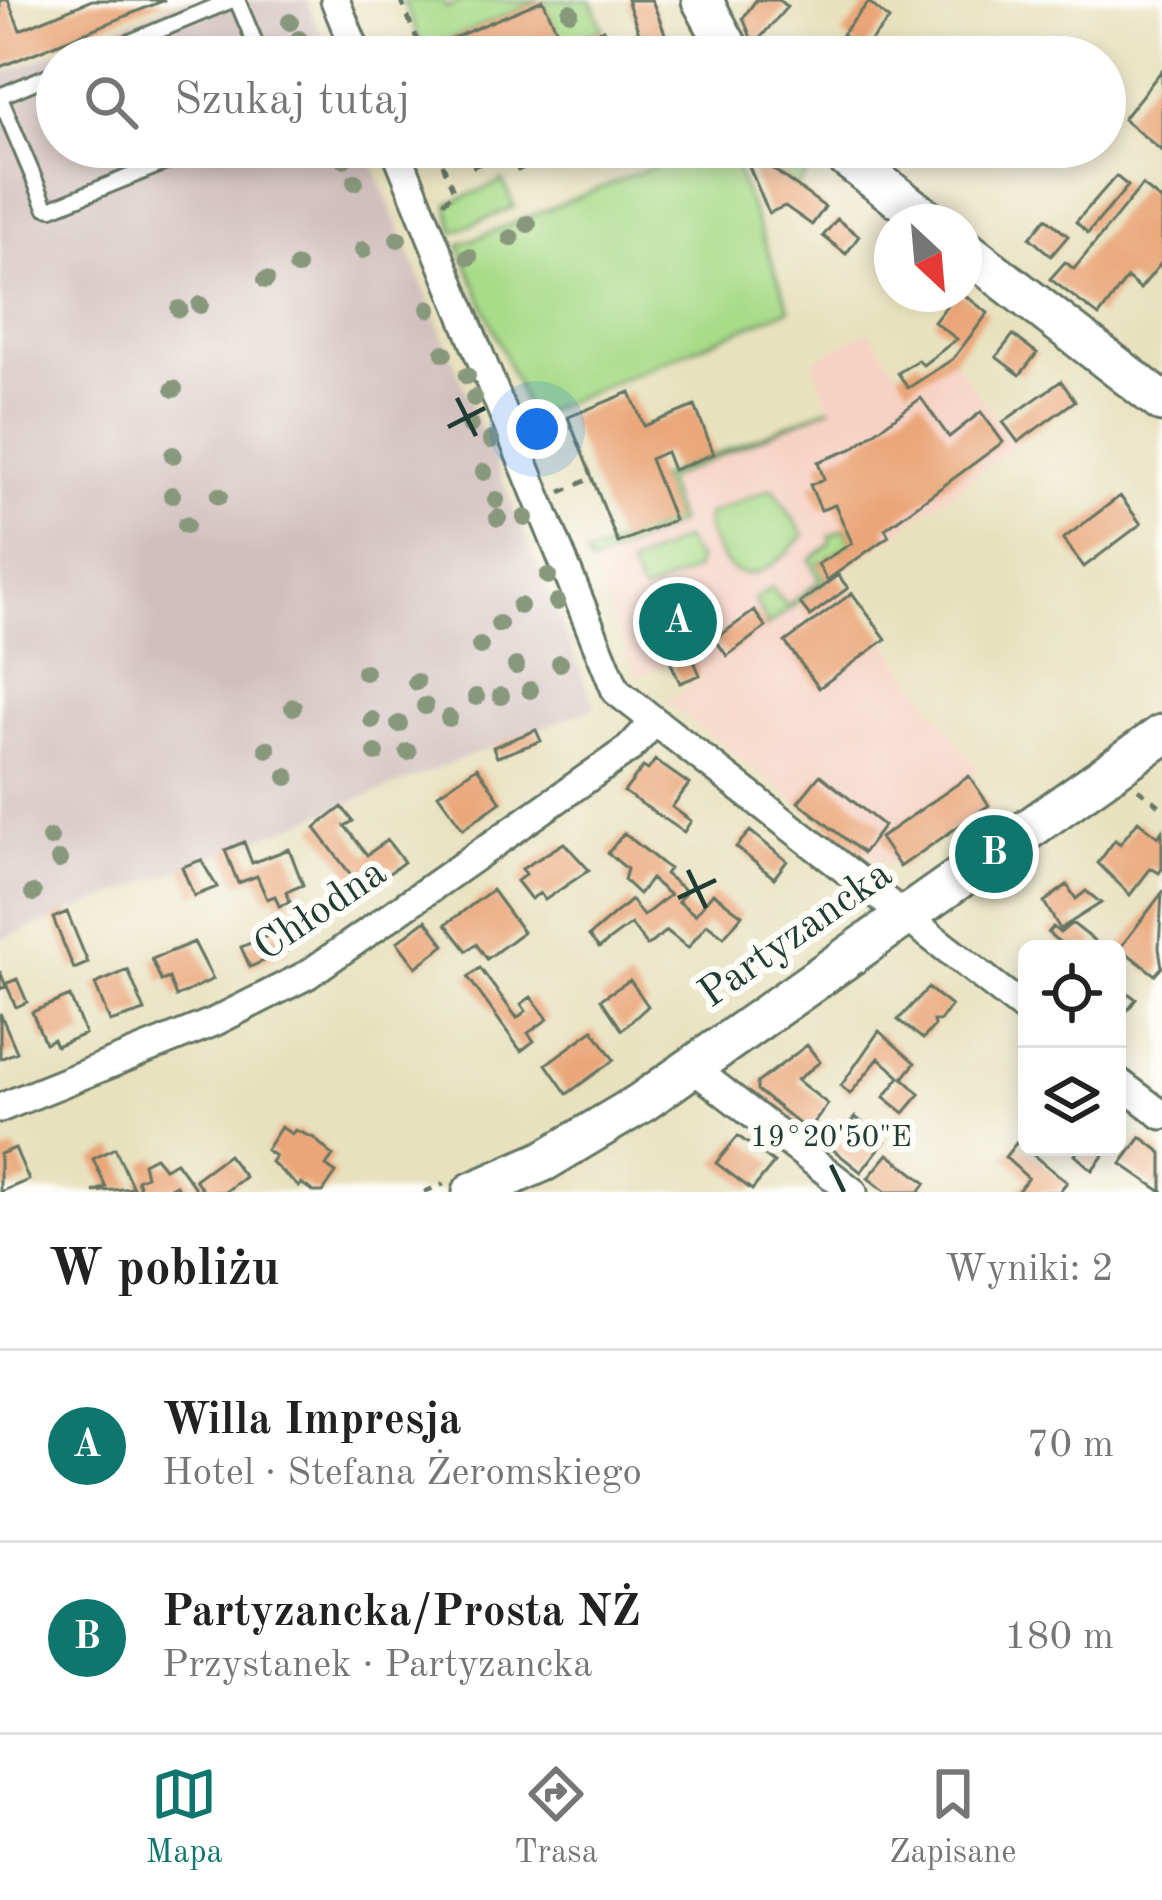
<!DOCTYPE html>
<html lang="pl">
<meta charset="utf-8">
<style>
body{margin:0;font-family:"Old Standard TT",serif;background:#f6f6f6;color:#222}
.controls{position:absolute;right:36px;bottom:36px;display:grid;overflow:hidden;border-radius:18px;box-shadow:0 6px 18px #0003}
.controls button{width:108px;height:108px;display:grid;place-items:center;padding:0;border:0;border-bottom:3px solid #e0e0e0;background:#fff;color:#222;font:60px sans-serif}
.compass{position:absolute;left:874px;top:204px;width:108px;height:108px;border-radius:50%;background:#fff;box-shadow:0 6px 18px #0003;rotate:154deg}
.you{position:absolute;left:537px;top:429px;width:42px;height:42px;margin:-30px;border:9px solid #fff;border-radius:50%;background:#1a73e8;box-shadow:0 0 0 18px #1a73e833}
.badge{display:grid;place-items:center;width:78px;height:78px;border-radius:50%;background:#0f766e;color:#fff;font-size:39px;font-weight:700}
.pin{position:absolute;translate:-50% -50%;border:6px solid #fff;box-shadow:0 3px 12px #0006}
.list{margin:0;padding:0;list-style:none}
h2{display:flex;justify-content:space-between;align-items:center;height:156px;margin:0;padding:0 48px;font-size:51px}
h2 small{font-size:39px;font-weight:400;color:#767676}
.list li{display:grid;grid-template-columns:78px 1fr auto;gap:36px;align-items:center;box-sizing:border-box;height:192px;padding:0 48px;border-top:3px solid #e0e0e0}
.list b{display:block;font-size:45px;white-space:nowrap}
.list p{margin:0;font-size:39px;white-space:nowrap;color:#767676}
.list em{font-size:39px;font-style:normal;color:#767676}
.icon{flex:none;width:66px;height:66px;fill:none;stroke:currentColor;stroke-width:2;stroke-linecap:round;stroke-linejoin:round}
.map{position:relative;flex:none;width:1162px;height:1192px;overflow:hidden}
.search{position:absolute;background:#fff;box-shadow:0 6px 18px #0003;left:36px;right:36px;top:36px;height:132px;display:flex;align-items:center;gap:30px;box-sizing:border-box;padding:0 42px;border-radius:66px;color:#767676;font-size:45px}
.sheet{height:540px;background:#fff}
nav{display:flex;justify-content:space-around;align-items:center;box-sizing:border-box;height:168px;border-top:3px solid #e0e0e0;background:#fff;font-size:33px;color:#767676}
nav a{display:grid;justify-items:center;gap:6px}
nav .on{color:#0f766e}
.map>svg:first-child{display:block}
.built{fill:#f6d2c4}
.industrial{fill:#d1bfbe}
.green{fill:#a9db89;stroke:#648c5e;stroke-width:3}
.building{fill:#eaa678}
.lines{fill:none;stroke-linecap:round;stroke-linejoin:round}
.lane-casing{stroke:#657664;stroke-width:20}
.street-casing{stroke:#657664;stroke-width:33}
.secondary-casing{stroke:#657664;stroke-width:45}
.path{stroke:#657664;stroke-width:4.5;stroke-dasharray:9 9;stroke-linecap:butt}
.lane{stroke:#fff;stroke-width:14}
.street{stroke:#fff;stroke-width:27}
.secondary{stroke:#fff;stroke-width:39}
.tree{fill:#88987b}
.ticks{fill:none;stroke:#1f3d34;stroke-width:4.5}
.labels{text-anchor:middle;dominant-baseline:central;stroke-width:12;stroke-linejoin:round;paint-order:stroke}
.street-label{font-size:42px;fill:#1f3d34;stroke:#fdfcf7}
.ticks-label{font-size:30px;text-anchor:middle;fill:#1f3d34;stroke:#fdfcf7;stroke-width:12;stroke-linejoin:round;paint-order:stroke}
</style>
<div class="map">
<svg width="1162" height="1192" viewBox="0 0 1162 1192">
<rect width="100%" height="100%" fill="#fdfcf7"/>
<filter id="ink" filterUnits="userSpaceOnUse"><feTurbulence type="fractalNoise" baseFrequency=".00833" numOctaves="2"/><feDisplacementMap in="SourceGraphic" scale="24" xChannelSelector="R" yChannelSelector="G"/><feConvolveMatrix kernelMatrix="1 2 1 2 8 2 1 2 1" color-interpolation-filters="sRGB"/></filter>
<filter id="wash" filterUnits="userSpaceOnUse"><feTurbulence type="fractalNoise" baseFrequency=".004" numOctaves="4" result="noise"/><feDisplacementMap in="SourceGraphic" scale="48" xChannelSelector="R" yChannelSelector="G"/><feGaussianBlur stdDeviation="2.7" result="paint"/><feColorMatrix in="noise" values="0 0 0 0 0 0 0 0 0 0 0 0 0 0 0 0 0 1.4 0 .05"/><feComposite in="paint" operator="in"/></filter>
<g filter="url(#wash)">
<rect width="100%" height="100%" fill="#e7e1be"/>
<path class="built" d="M869 331 908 388 953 359 1016 445 838 575 978 770 970 777 989 805 900 867 863 853 667 702 700 677 691 654 637 676 586 556 674 520 658 478 830 407 813 361Z"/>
<path class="industrial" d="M182 0H306L330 57H57V147H366L595 707 0 940V75Z"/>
<path class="green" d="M403 0H442L446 8 464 0H540L425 50 428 57 410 56 424 49Z
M543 0H591L603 29 563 44Z
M702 147H785L811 168 797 187 759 159 736 169 790 309 530 417 459 245Z
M503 181 514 207 454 232 448 204Z
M831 407 665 480 679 523 590 565 586 556 674 520 658 478Z
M773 488 804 535C780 562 742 598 718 552 711 539 704 530 707 515Z
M845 529 852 543 818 564 827 580 766 627 767 622 754 600 772 588 786 606 820 581 810 560 830 544V536Z
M684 539 698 560 695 570 646 592 640 590 629 566Z"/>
<g id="blocks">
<path class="building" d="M0 0H8L20 30 92 0H165L0 67Z
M543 0 563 44 534 57H428L425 50Z
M627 0H652L674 57H648Z
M756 0H779L787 7 754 45 743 18Z
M869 2 889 20 862 51 842 34Z
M603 29 615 57H595L586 37Z
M1162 70V151L1123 119Z
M466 147H567L518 171 509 152 474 167Z
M759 159 825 207 812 225 785 206 769 213 748 164Z
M1116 176 1128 186 1088 233 1076 222Z
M1142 185 1162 201V262L1140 289 1127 278 1099 316 1050 279 1065 262 1074 269Z
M1046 218 1068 236 1051 256 1030 238Z
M837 219 859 236 846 254 823 236Z
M956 294H963L988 313 953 359 908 388 898 373 918 360 923 365 957 339 934 322Z
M1013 335 1037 353 1020 375 996 357Z
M1061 381 1075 401 1018 442 1003 422Z
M630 392 644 426 695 406 714 454 673 470 666 452 650 459 674 520 618 543 568 417Z
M921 398 949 437 981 412 1003 442 885 529 889 536 827 580 818 564 852 543 835 505 821 510 810 485 824 479 818 462 852 449Z
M1120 496 1141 524 1084 567 1063 539Z
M838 575 848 588 810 616 800 603Z
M693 590 711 634 665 654 646 610Z
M852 593 886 639 819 688 785 642Z
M754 611 766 627 727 656 715 639Z
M691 654 700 675 680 683 671 663Z
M536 730 541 741 497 757 493 747Z
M655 760 689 784 672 807 691 821 684 832 624 792 643 767 648 770Z
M477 767 501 802 463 829 438 794Z
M820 775 884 826 863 853 798 802Z
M969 776 989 805 900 867 880 838Z
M342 807 353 821 345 826 367 855 387 840 404 862 364 892 315 828Z
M1138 821 1158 837 1162 831V869L1159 873 1151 868 1130 895 1098 863 1115 840 1120 844Z
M750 831 787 861 774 878 736 847Z
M624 833 669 869 665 874 686 891 678 901 695 915 713 893 742 915 724 937 707 924 688 948 667 931 647 946 631 924 599 948 589 936 631 900 643 916 670 895 651 879 639 894 624 880 627 869 608 853Z
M244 842 252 863 289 849 303 885 286 892 290 902 279 906 275 896 267 899 257 876 238 883 225 850Z
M564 843 589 870 545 900 540 893 531 899 517 881 526 874 522 869Z
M201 860 217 887 194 896 182 867Z
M1067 885 1076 899 1086 891 1101 903 1060 929 1044 902Z
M492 890 523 932 487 959 476 944 467 951 446 924Z
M1162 893 1159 948 1162 967 1155 975 1120 948Z
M67 912 88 963 74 969 53 918Z
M426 920 445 945 416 967 397 942Z
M1072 923 1095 941 1089 949H1068L1048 933 1053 927 1060 933Z
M279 931 287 951 250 967 241 947Z
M194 942 213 979 176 997 169 978 161 981 152 959Z
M480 968 517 1018 526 1011 521 1004 531 997 548 1019 528 1033 534 1041 521 1051 468 977Z
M128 970 145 1011 110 1022 95 984Z
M0 971 5 984 17 979 27 1002 16 1007 7 986 0 989Z
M630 980 648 1006 622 1030 601 999Z
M1117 985 1136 999 1117 1024Z
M928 988 951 1006 940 1021H933L934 1026 923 1039 898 1020Z
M70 996 85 1034 56 1046 53 1039 45 1043 32 1012Z
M0 1013 17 1052 0 1059Z
M593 1030 614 1060 567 1094 546 1064Z
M879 1031 915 1063 903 1078 920 1094 904 1113 884 1097 900 1077 879 1058 850 1094 841 1086Z
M807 1045 820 1062 797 1080 828 1104 808 1131 757 1090V1083Z
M855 1117 885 1141 861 1172 831 1148Z
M281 1127 292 1134 295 1130 314 1138 333 1156 326 1166 336 1173 323 1192H314L301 1183 299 1187 271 1162 275 1156 266 1150Z
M738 1136 774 1163 752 1190 716 1163Z
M1141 1137 1162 1153V1192L1121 1164Z
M1017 1142 1067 1182 1059 1192H1017L1028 1178 1005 1157Z
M1080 1147 1093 1149 1110 1147 1092 1170 1075 1155Z
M15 1148 29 1180 0 1192V1154Z
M115 1148 133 1188 93 1192 106 1187 93 1159Z
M888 1154 926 1183 919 1192H886L868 1178Z
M228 1155 245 1177 225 1192H204L195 1179Z
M155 1157 164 1168 176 1162 198 1192H180L176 1185 162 1192H141L137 1180 146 1176 143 1163Z"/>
</g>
</g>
<g filter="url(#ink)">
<use href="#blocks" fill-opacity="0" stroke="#657664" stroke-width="3"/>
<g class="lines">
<g class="lane-casing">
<path id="lane" d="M237 0 261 57
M94 57 232 0
M0 96 57 72
M0 98 46 207 52 208 203 147"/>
</g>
<g class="street-casing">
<path id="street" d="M335 0 358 57
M395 147 616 691 1027 1011
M693 1068 853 1192
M1117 1081 1162 1115
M0 1108 214 1022 307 975 630 748 653 723"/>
</g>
<g class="secondary-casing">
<path id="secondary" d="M702 0 733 57
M833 147 930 222
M964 249 1162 402
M473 1192 544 1161 641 1103 1162 735"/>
</g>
<path class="path" d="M401 0 424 57
M383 50 396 53 398 57
M436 147 454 192 442 204
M561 492 592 478
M1138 789 1162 807
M424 1192 444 1184"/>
<use href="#lane" class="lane"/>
<use href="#street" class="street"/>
<use href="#secondary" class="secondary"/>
</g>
<g class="tree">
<circle cx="570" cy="12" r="9"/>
<circle cx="290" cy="22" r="9"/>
<circle cx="299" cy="39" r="9"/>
<circle cx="344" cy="159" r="9"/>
<circle cx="355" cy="182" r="9"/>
<circle cx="528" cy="224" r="9"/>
<circle cx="511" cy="238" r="9"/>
<circle cx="398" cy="239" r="9"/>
<circle cx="363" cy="250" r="9"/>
<circle cx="469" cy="257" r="9"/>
<circle cx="297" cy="267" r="9"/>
<circle cx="266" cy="280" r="9"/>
<circle cx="200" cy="305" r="9"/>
<circle cx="179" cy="309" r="9"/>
<circle cx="429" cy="309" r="9"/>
<circle cx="444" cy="353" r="9"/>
<circle cx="467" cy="376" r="9"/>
<circle cx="174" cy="389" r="9"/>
<circle cx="474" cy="398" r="9"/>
<circle cx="470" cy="425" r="9"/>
<circle cx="491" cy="440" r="9"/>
<circle cx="173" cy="455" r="9"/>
<circle cx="484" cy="472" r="9"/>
<circle cx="172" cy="495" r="9"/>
<circle cx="219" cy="496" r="9"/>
<circle cx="496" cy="500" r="9"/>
<circle cx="498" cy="518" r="9"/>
<circle cx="525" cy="518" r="9"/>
<circle cx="186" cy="525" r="9"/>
<circle cx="548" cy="576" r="9"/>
<circle cx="557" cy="602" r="9"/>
<circle cx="520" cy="606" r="9"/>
<circle cx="499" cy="624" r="9"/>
<circle cx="480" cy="646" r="9"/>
<circle cx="560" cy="663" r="9"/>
<circle cx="516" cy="666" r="9"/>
<circle cx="365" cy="672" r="9"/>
<circle cx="416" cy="682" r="9"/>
<circle cx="530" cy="690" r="9"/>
<circle cx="501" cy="696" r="9"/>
<circle cx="476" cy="697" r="9"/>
<circle cx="425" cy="706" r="9"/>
<circle cx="293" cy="707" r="9"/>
<circle cx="449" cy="718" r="9"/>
<circle cx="372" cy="720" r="9"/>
<circle cx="399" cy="724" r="9"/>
<circle cx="267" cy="749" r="9"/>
<circle cx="408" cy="752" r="9"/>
<circle cx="376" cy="753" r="9"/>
<circle cx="287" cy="777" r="9"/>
<circle cx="50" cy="838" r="9"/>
<circle cx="59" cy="860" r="9"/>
<circle cx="33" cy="893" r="9"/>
</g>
</g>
<path class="ticks" d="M457 398 476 436M448 427 485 408M688 870 706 908M678 898 716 880M831 1165 844 1192"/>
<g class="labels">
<g class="street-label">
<text transform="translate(321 911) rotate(-34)">Chłodna</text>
<text transform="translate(796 935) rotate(-35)">Partyzancka</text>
</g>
</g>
<g class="ticks-label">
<text x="831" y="1146">19°20'50"E</text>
</g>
</svg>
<div class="controls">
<button><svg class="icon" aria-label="locate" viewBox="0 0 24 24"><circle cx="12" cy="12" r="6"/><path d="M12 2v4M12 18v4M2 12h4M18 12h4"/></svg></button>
<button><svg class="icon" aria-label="layers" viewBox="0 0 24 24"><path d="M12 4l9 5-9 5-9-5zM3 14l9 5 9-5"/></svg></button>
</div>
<svg class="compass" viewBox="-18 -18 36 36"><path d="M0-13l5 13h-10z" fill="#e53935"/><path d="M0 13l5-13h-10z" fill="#767676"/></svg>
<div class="you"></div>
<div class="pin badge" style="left:678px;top:622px">A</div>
<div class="pin badge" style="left:994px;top:854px">B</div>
<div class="search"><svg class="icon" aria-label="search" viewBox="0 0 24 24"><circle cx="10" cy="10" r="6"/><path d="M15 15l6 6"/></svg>Szukaj tutaj</div>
</div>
<section class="sheet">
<h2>W pobliżu<small>Wyniki: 2</small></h2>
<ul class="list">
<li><span class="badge">A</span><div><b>Willa Impresja</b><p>Hotel · Stefana Żeromskiego</p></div><em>70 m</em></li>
<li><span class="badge">B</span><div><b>Partyzancka/Prosta NŻ</b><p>Przystanek · Partyzancka</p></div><em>180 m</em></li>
</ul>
</section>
<nav>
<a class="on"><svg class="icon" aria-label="map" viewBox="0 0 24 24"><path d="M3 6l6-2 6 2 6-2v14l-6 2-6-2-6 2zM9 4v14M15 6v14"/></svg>Mapa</a>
<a><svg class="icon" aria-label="directions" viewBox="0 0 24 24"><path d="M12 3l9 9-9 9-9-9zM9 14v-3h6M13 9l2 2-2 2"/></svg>Trasa</a>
<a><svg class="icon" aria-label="saved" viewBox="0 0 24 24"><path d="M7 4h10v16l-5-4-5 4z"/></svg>Zapisane</a>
</nav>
